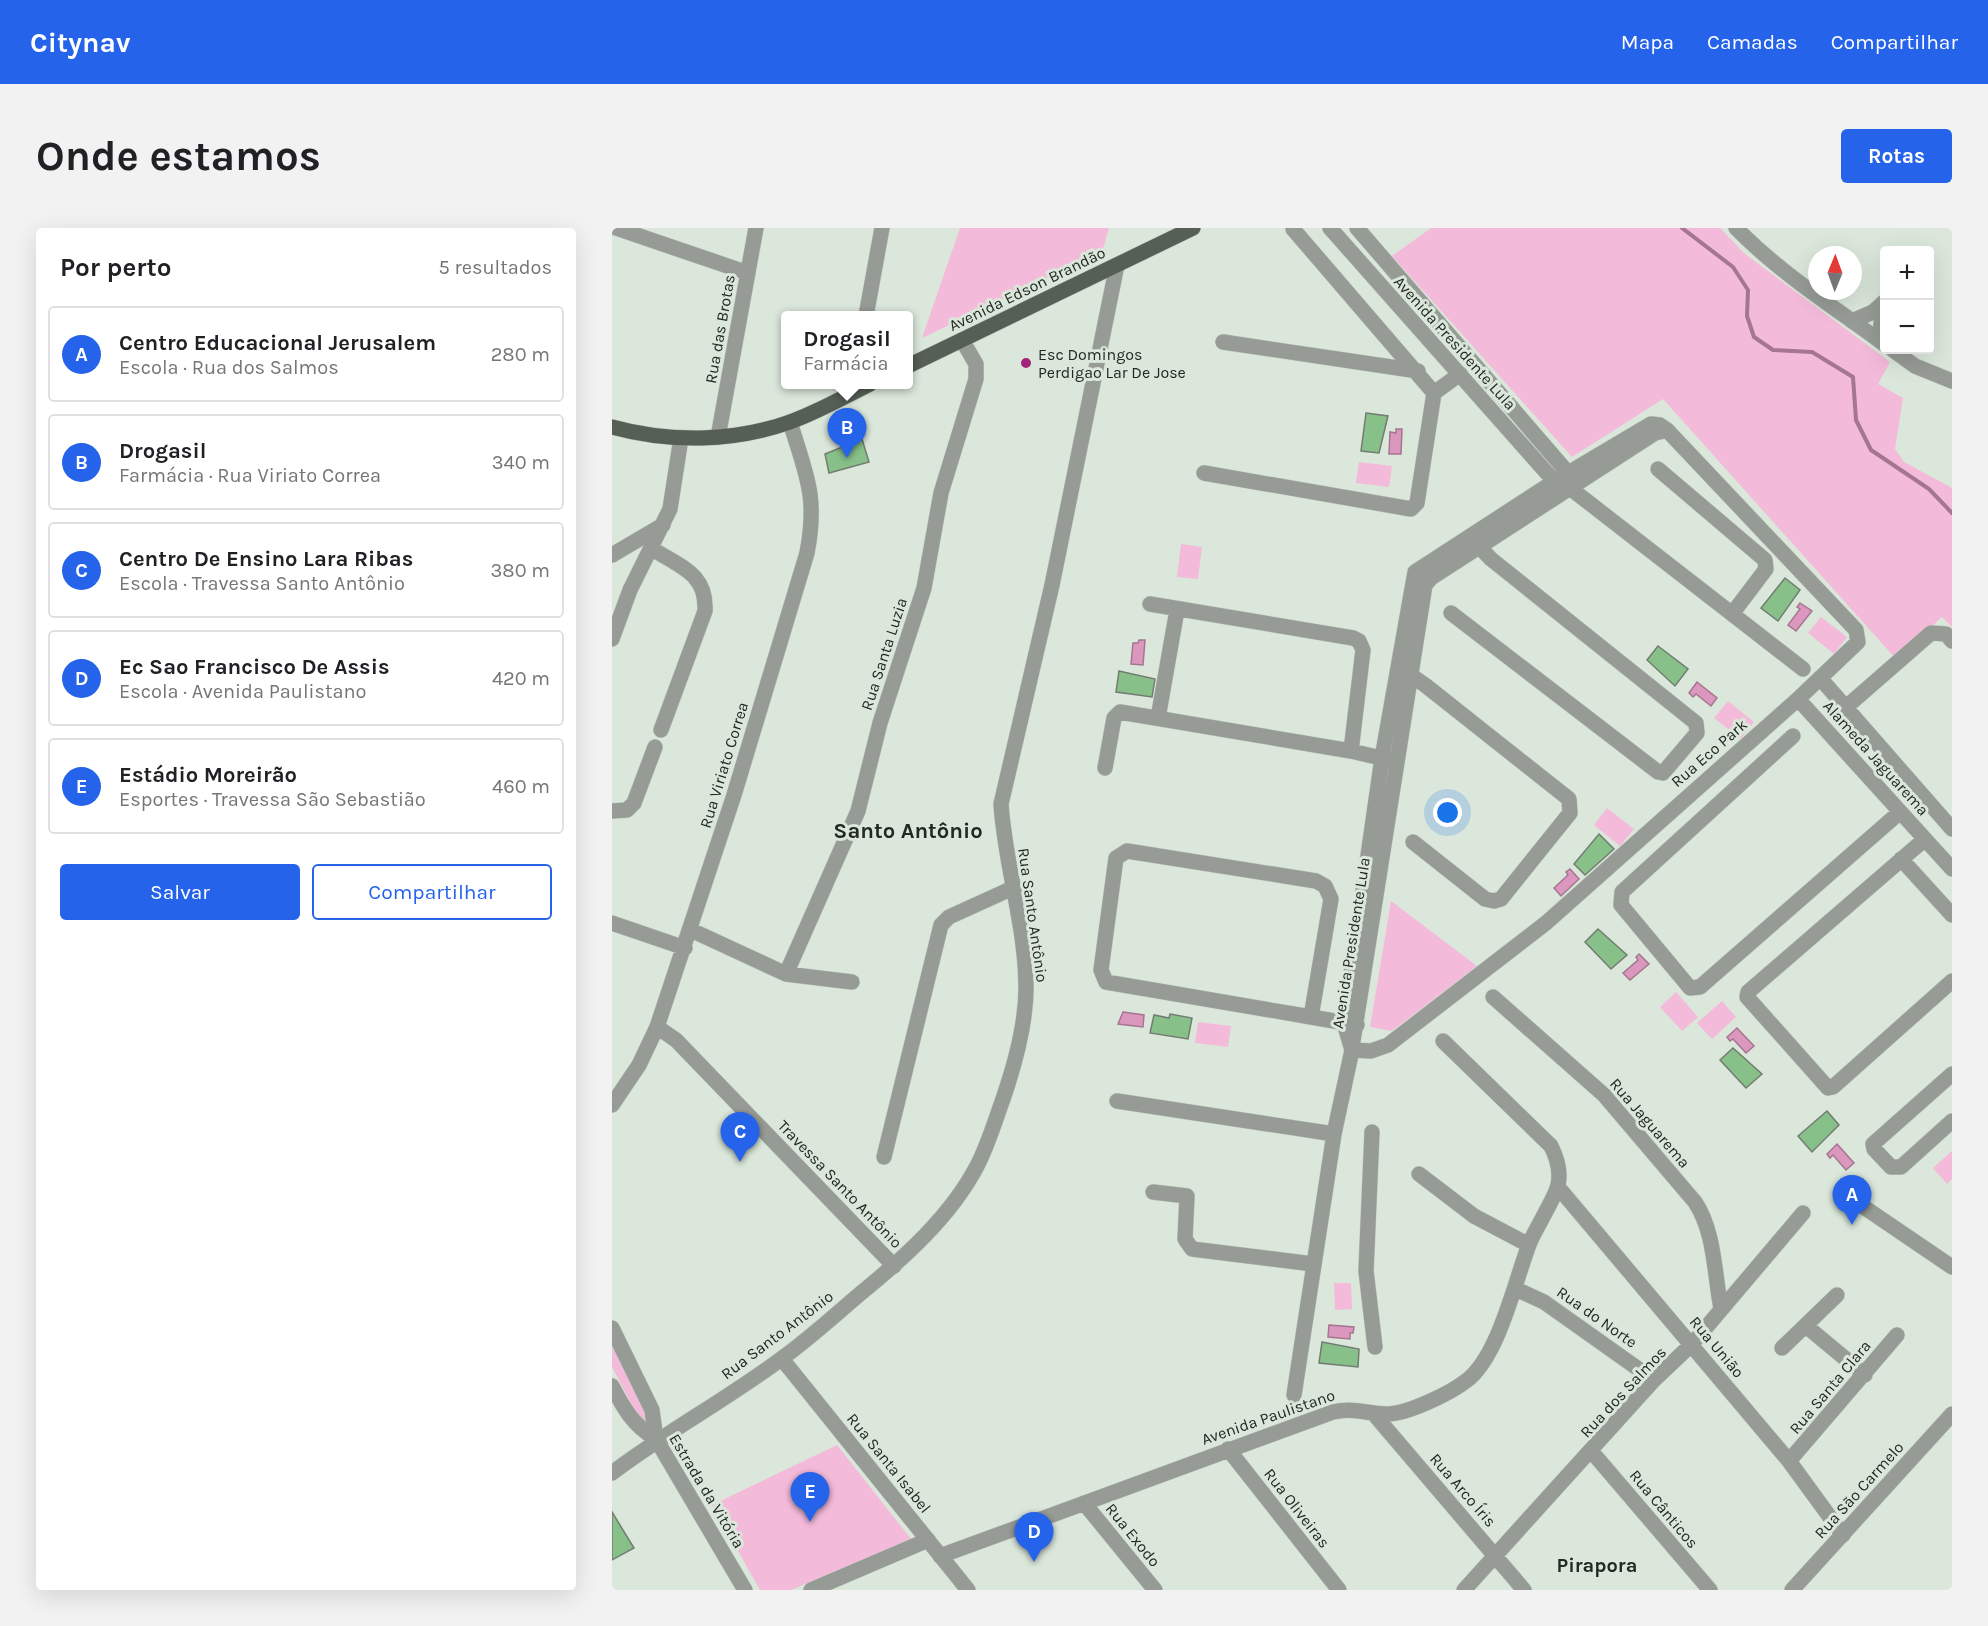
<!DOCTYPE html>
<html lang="pt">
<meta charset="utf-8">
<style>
body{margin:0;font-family:Karla,sans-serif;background:#f2f2f2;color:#202124}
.controls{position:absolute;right:18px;top:18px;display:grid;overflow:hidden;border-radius:6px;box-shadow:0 6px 24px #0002}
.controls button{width:54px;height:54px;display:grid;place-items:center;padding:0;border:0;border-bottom:2px solid #e0e0e0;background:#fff;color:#202124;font:30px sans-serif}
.compass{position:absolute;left:1196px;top:18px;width:54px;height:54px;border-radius:50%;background:#fff;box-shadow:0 6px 24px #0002;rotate:1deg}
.you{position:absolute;left:836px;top:585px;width:21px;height:21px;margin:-15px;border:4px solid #fff;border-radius:50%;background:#1a73e8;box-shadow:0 0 0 9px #1a73e833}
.badge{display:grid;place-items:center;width:39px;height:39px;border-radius:50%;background:#2563eb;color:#fff;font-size:20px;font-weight:700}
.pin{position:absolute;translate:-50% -50px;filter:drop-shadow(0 2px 3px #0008)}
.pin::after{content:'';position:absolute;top:32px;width:21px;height:18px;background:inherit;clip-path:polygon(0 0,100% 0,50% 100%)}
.popup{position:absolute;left:169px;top:83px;width:132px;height:78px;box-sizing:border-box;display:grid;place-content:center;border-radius:6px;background:#fff;filter:drop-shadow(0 2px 4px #0005);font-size:20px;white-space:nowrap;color:#757577}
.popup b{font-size:22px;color:#202124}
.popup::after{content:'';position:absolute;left:50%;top:100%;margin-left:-12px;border:12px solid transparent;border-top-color:#fff}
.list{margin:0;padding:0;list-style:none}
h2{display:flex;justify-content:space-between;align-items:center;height:78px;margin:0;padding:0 24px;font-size:26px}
h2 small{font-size:20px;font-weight:400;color:#757577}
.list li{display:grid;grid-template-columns:39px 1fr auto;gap:18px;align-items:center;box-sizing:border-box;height:96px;margin:0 12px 12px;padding:0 12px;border:2px solid #e0e0e0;border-radius:6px}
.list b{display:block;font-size:22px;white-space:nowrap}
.list p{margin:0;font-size:20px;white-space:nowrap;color:#757577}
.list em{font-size:20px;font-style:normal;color:#757577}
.actions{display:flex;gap:12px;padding:18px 24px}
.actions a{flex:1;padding:14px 0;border:2px solid #2563eb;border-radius:6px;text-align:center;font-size:21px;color:#2563eb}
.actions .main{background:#2563eb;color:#fff}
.map{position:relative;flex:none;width:1340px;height:1362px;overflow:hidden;border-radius:6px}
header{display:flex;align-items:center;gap:36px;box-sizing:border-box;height:84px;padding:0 30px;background:#2563eb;color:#fff}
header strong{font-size:28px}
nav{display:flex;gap:33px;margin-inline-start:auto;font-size:21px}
.intro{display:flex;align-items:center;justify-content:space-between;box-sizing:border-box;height:144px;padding:0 36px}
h1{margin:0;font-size:42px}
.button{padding:15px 27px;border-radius:6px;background:#2563eb;color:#fff;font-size:21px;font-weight:700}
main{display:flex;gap:36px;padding:0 36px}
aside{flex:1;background:#fff;border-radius:6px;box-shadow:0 6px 24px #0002}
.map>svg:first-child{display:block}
.green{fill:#f4bada}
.water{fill:#dc97be;stroke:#a47690;stroke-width:1.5}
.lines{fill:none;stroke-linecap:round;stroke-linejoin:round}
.stream{stroke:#a47690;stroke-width:4}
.building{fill:#88c08a;stroke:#727d72;stroke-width:1.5}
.minor-casing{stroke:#bac5ba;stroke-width:16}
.tertiary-casing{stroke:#bac5ba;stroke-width:16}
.primary-casing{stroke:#bac5ba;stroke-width:16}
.minor{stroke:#969b95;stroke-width:15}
.tertiary{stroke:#969b95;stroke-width:15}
.primary{stroke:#565f56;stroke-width:15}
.poi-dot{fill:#a22478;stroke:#dbe7db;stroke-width:2}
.labels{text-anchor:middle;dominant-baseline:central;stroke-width:6;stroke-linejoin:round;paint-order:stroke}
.street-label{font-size:16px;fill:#232823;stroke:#dbe7db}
.poi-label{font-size:16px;fill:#232823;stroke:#dbe7db;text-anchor:start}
.quarter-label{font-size:20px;font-weight:bold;fill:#232823;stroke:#dbe7db}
.district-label{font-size:22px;font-weight:bold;fill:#232823;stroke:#dbe7db}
</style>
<header>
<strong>Citynav</strong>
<nav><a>Mapa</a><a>Camadas</a><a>Compartilhar</a></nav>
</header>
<div class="intro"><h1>Onde estamos</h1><a class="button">Rotas</a></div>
<main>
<aside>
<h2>Por perto<small>5 resultados</small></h2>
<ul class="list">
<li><span class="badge">A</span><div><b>Centro Educacional Jerusalem</b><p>Escola · Rua dos Salmos</p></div><em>280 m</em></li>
<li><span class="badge">B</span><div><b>Drogasil</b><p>Farmácia · Rua Viriato Correa</p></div><em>340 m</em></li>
<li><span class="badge">C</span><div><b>Centro De Ensino Lara Ribas</b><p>Escola · Travessa Santo Antônio</p></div><em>380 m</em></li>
<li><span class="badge">D</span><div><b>Ec Sao Francisco De Assis</b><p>Escola · Avenida Paulistano</p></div><em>420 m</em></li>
<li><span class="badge">E</span><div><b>Estádio Moreirão</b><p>Esportes · Travessa São Sebastião</p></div><em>460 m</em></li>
</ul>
<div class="actions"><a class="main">Salvar</a><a>Compartilhar</a></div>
</aside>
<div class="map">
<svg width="1340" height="1362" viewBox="0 0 1340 1362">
<rect width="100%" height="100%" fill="#dbe7db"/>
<path class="green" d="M348 0H497L490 24 310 110Z
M819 0H1108L1133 26 1278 134 1266 156 1291 170 1283 221 1292 234 1340 260V399L1330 389 1284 431 1051 171 960 229 780 28Z
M747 234 780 238 777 259 744 255Z
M569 316 590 319 586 351 565 349Z
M1209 389 1235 409 1222 426 1196 405Z
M1116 473 1142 494 1129 511 1102 490Z
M995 580 1022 601 1008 618 982 597Z
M779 673 865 738 780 803 758 799Z
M1064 764 1086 789 1070 803 1048 779Z
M1110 773 1124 789 1100 811 1085 795Z
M586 794 619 798 616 819 583 815Z
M1340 923V951L1335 956 1321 940Z
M722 1055H739L740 1081 723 1082Z
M0 1113 41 1194 32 1200 0 1139Z
M225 1217 299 1311 179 1362H148L100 1277Z"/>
<path class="water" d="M784 201H790L789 226H777L778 204 784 205Z
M1188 375 1200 383 1184 403 1176 397 1188 381 1185 379Z
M527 412H533L531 437 519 436 521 415H526Z
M1085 454 1105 470 1099 478 1084 466 1081 469 1077 465Z
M958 641 967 651 949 668 942 660 956 647 954 644Z
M1027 726 1037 736 1018 752 1011 745 1026 732 1024 729Z
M511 784 532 787 531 799 506 796Z
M1125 800 1142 818 1134 825 1121 811 1118 813 1115 809Z
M1225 916 1242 935 1234 942 1221 927 1218 930 1215 926Z
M717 1097 742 1099 741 1105H738V1111L716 1109Z"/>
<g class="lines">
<path class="stream" d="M1070 0 1121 39 1136 62 1135 88 1142 109 1161 122 1200 124 1241 149 1244 192 1259 222 1317 261 1340 285"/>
</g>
<path class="building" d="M754 185 776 188 767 225 749 223Z
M250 211 257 234 217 245 213 226Z
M1173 350 1188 362 1166 393 1149 380Z
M1046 418 1076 441 1063 458 1035 432Z
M507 443 543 451 540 469 504 464Z
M987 606 1002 621 973 647 962 636Z
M986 701 1015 727 999 741 973 714Z
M558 786 580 790 576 811 538 805 542 787 557 790Z
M1121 820 1150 846 1134 860 1108 832Z
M1215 883 1227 897 1200 924 1186 908Z
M710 1114 747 1121 746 1139 707 1135Z
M0 1284 22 1320 0 1332Z"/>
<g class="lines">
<g class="minor-casing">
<path id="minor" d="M4 0 136 45
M681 1 822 165
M254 88 270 0
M1240 93 1261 84 1272 74
M1267 111 1272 75
M611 114 806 143
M106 209 144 0
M1046 241 1153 332 1154 341 1120 386
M592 245 799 281 805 275 822 165 848 146
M958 260 1191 441
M39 320C68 339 95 345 93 383L49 502
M0 327 51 297
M538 376 741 410 747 413 751 422 739 523
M839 385 1046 544 1051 545 1085 505 1084 495 879 331 859 310
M0 411 18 362 58 281 69 210
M786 446 800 448 813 457 957 571 958 585 889 671 882 673 873 671 801 614
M1208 450 1340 601
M1186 471 1340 641
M1233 480 1319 405 1334 406 1340 413
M546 490 565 382
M1181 508 1010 664 1009 677 1078 760 1088 759 1288 584
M493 540 502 490 508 484 739 523 782 533
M0 583 15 582 22 575 43 519
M1313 611 1136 764 1135 769 1216 860 1221 859 1340 753
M515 623 704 653 713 658 719 671 699 789 494 754 489 742 504 630Z
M1289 631 1340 687
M0 695 73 720
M79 702 174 746 240 754
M174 746 246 583 268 495 312 360 329 265 364 151V136L350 112
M881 769 992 867 1083 974C1103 1004 1102 1045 1109 1080
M699 789 745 797
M45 799 64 812 282 1038
M1340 846 1261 916 1262 921 1279 939H1289L1340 893
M505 873 722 906
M0 877 27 837 45 799 122 567 195 325C206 268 194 247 178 194
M760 904 754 1043 763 1119
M272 929 329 697 337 689 403 659
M807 946 862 988 917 1017
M946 959 1177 1233 1231 1307
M541 964 575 968 573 1011 580 1021 701 1036
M1237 969 1340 1039
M904 1061 932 1074 1042 1152
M1194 1098 1253 1147
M0 1100 40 1182 44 1211
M1170 1120 1225 1067
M0 1158C12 1181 21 1197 44 1211
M682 1167 722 906 740 822 759 823 776 817 934 695 1186 471 1246 414 1244 402 1055 202
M761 1185 912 1362
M616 1221 727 1362
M980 1224 1098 1362
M1177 1233 1285 1107
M472 1275 543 1362
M328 1328 721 1184C741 1179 755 1186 775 1186 795 1186 837 1166 854 1153 887 1129 903 1052 918 1014 924 1000 944 968 946 957 949 943 945 930 939 918L831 813
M199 1362 316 1312
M852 1362 1042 1152 1080 1116 1191 985"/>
</g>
<g class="tertiary-casing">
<path id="tertiary" d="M718 0 934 244 943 253 958 260 956 245 745 0
M1124 0C1168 45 1222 79 1272 116
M1281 122 1303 138 1340 153
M740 819 813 357 819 350 1043 205 1052 203
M740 822 732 795 770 530 803 344 943 253 1039 196 1048 197 1055 202
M170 1131 356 1362
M44 1211 133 1362
M0 1245C54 1204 114 1172 169 1131 197 1111 223 1087 249 1065 292 1030 339 988 365 938 376 917 383 893 391 871 403 836 414 797 414 760 414 698 393 638 389 576L440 357 505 37
M1180 1362 1340 1186"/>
</g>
<g class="primary-casing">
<path id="primary" d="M296 138 581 0
M0 199C58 215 122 214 178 194 206 184 232 169 258 156"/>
</g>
<use href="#minor" class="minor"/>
<use href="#tertiary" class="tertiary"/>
<use href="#primary" class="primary"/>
</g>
<circle class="poi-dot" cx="414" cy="135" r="6"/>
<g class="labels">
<g class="street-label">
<text transform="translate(415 61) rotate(-26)">Avenida Edson Brandão</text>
<text transform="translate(108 101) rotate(-80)">Rua das Brotas</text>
<text transform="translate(843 115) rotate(48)">Avenida Presidente Lula</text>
<text transform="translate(272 426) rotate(-72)">Rua Santa Luzia</text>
<text transform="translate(1097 525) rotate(-41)">Rua Eco Park</text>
<text transform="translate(1264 530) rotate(48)">Alameda Jaguarema</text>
<text transform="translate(112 537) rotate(-73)">Rua Viriato Correa</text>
<text transform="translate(421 687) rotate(82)">Rua Santo Antônio</text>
<text transform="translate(739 715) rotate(-81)">Avenida Presidente Lula</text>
<text transform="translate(1038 895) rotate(49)">Rua Jaguarema</text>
<text transform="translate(228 956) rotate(46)">Travessa Santo Antônio</text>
<text transform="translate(985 1089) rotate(35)">Rua do Norte</text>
<text transform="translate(165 1107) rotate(-37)">Rua Santo Antônio</text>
<text transform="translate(1105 1119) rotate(50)">Rua União</text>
<text transform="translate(1218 1159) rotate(-50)">Rua Santa Clara</text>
<text transform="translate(1011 1164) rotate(-47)">Rua dos Salmos</text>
<text transform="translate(656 1189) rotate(-19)">Avenida Paulistano</text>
<text transform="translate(277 1235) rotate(51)">Rua Santa Isabel</text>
<text transform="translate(851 1262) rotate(49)">Rua Arco Íris</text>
<text transform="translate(1247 1262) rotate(-48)">Rua São Carmelo</text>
<text transform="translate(95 1263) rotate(59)">Estrada da Vitória</text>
<text transform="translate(685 1280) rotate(52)">Rua Oliveiras</text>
<text transform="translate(1052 1281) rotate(50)">Rua Cânticos</text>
<text transform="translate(521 1307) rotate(51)">Rua Exodo</text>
</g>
<g class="poi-label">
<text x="426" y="126">Esc Domingos<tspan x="426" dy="18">Perdigao Lar De Jose</tspan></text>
</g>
<g class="quarter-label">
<text x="985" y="1337">Pirapora</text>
</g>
<g class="district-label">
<text x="296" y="603">Santo Antônio</text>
</g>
</g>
</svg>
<div class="controls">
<button>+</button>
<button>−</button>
</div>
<svg class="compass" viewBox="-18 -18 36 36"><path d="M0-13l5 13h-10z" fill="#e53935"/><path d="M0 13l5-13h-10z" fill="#757577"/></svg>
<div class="you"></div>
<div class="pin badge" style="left:1240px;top:997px">A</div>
<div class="pin badge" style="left:235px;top:230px">B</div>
<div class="popup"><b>Drogasil</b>Farmácia</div>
<div class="pin badge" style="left:128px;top:934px">C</div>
<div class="pin badge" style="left:422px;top:1334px">D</div>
<div class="pin badge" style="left:198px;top:1294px">E</div>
</div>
</main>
